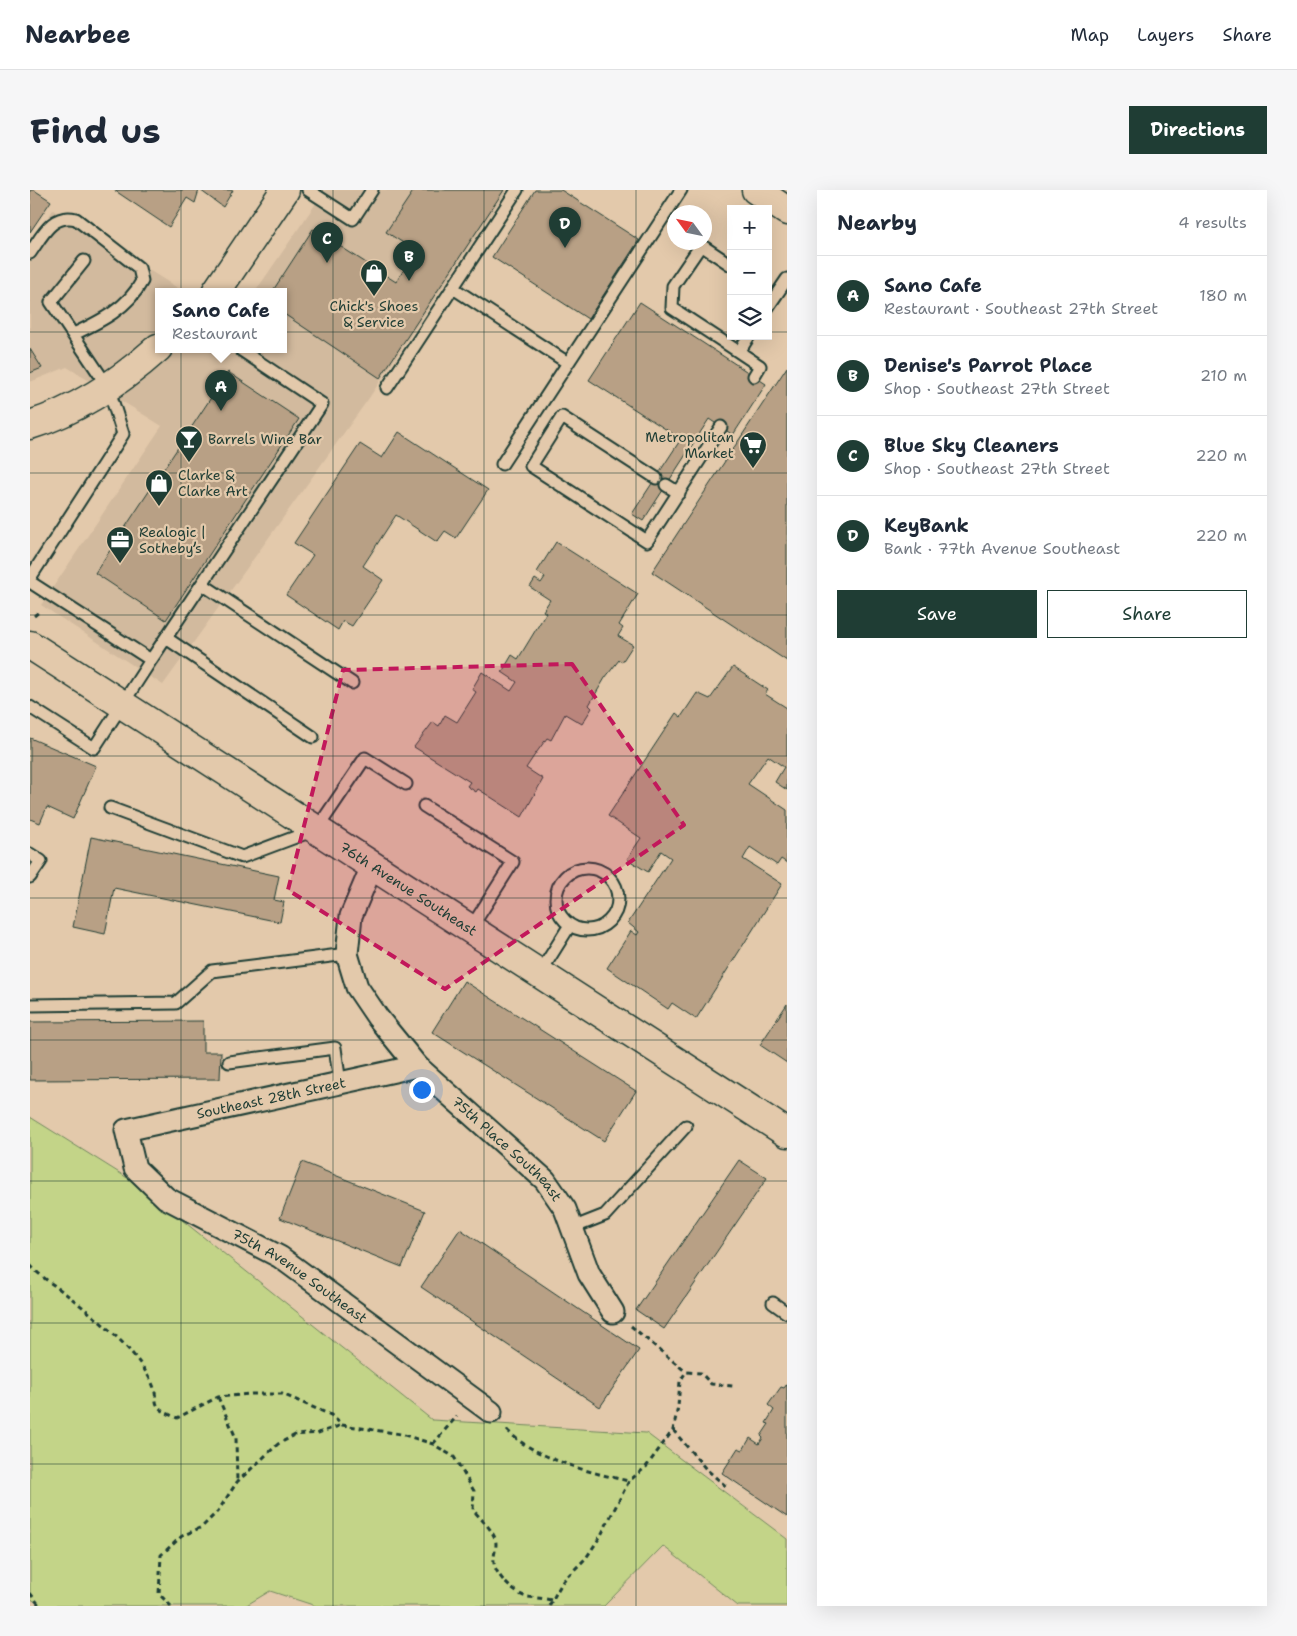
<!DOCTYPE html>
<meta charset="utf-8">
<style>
body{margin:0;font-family:"Shantell Sans",sans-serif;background:#f6f6f7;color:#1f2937}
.controls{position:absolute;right:15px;top:15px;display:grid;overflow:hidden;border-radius:0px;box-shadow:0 5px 20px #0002}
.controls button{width:45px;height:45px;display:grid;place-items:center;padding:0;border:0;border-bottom:1px solid #e0e1e3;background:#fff;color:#1f2937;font:25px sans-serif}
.compass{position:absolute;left:637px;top:15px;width:45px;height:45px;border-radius:50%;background:#fff;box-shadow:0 5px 20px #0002;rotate:303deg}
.you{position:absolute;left:391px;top:899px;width:18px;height:18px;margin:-12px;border:4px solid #fff;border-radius:50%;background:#1a73e8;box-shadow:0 0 0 8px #1a73e833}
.badge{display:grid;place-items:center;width:32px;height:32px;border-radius:50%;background:#1f3d34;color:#fff;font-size:16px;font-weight:700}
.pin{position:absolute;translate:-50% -41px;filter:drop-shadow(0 1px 2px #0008)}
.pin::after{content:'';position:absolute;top:26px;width:18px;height:15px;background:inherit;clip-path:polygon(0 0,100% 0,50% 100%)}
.popup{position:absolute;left:125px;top:98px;width:132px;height:65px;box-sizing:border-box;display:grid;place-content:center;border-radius:0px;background:#fff;filter:drop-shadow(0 1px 4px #0005);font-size:16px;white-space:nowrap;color:#747a83}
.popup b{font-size:19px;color:#1f2937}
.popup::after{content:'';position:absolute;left:50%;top:100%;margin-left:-10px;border:10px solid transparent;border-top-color:#fff}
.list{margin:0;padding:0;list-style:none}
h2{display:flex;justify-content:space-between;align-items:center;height:65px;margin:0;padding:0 20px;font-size:21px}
h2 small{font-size:16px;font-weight:400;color:#747a83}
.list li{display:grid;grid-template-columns:32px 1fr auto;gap:15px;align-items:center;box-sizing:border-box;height:80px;padding:0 20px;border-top:1px solid #e0e1e3}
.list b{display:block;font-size:19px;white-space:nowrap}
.list p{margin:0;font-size:16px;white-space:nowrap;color:#747a83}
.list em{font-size:16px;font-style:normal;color:#747a83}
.actions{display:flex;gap:10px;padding:15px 20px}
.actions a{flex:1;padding:11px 0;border:1px solid #1f3d34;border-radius:0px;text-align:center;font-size:18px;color:#1f3d34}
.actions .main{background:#1f3d34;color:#fff}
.icon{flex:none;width:28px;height:28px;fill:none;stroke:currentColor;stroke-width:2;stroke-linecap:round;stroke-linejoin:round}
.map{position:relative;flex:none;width:757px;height:1416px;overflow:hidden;border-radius:0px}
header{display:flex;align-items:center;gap:30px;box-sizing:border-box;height:70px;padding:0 25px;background:#fff;border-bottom:1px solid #e0e1e3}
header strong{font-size:24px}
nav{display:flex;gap:28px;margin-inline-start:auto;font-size:18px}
.intro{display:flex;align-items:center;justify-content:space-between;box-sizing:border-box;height:120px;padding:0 30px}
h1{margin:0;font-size:35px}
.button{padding:12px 22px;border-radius:0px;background:#1f3d34;color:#fff;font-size:18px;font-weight:700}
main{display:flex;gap:30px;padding:0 30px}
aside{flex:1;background:#fff;border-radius:0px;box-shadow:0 5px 20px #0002}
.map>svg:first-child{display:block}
.built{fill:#d2ba9e}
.green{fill:#c3d488;stroke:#71885e}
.building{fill:#b8a085;stroke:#1f3d34}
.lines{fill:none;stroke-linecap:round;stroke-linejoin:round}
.lane-casing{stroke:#1f3d34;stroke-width:15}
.street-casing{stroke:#1f3d34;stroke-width:25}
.secondary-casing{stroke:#1f3d34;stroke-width:31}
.path{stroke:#1f3d34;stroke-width:3;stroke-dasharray:5 4;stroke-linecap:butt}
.lane{stroke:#e3c9ab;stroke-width:11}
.street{stroke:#e3c9ab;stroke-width:21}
.secondary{stroke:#e3c9ab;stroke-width:28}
.marked{fill:#c2185b;fill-opacity:0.2;stroke:#c2185b;stroke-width:4;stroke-dasharray:10 6;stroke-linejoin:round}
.grid{fill:none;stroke:#1f3d34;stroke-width:1;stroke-opacity:0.55}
.labels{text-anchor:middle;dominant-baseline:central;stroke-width:4.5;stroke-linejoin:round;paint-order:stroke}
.poi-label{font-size:14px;fill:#1f3d34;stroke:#e3c9ab;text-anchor:start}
.street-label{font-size:14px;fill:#1f3d34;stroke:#e3c9ab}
</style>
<header>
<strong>Nearbee</strong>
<nav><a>Map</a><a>Layers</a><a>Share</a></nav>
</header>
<div class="intro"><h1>Find us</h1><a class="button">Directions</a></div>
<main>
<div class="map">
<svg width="757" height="1416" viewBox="0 0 757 1416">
<rect width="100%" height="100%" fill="#e3c9ab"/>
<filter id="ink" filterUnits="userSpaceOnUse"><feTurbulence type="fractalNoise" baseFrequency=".02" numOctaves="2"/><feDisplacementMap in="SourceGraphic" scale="10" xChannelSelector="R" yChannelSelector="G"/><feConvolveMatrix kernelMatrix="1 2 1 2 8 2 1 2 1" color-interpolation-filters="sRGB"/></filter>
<g filter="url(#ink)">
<path class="built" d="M295 0H477L339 208 133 495 11 415 132 236 37 177 0 192V55L23 20 154 102H128V160H254V102H225Z"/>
<path class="green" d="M0 927 107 994 402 1230 616 1243 757 1349V1416H708L633 1356 574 1416H286L240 1401 215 1416H11L0 1408Z"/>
<path class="building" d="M0 0H4L21 11 0 42Z
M84 0H169L165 13 157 8 139 37Z
M170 0H203L193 17Z
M384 0H474L350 188 254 124V102H242L283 39 366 92 386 61 356 42Z
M505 0H531L609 50 558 129 462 67Z
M610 112 736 194 703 245 679 229 613 331 602 324 651 249 559 190Z
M0 159 12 178 0 183Z
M757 177V471L622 382Z
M198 182 269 229 136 430 65 383Z
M369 242 458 300 426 348 415 341 407 352 366 325 333 376 353 390 322 436 313 431 308 440 256 405 283 365 264 353 330 254 352 268Z
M526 352 608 404 589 435 593 438 588 446 603 455 592 472 589 470 575 488 559 515 562 518 552 534 535 524 521 550 517 548 504 566 496 578 513 589 492 627 448 599 446 602 437 596 440 592 384 557 403 532 409 536 415 525 427 532 446 502 442 499 452 482 481 501 487 492 472 482 482 465 488 469 516 423 513 421 520 410 500 397 505 389 511 393 515 387 507 382Z
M703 477 738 500 735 504 757 518V600L745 592 754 577 738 566 718 594 757 620V673L751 669 747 675 720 657 713 669 752 694 666 829 642 813 638 819 577 778 601 741 607 745 609 742 598 733 641 668 631 661 618 682 597 669 611 648 578 626 646 523 651 527 667 503 680 509Z
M0 548 66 576 43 629 17 617 10 633 0 629Z
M61 647 249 686 244 710 254 712 250 732 84 698 75 744 43 737Z
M434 791 606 901 574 951 402 842Z
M757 814V873L730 855Z
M173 831V862H191L190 889 0 890V832Z
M709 970 737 988 634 1139 606 1120Z
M272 972 395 1021 372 1077 250 1028Z
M430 1039 609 1160 570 1217 391 1097Z
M757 1194V1327L692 1283 708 1258 713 1260 720 1248 729 1254 733 1248 731 1246 739 1234 736 1233 744 1220 738 1215 751 1197 754 1198Z"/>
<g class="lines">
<g class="lane-casing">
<path id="lane" d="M278 0 323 29 342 0
M0 63C12 46 22 23 46 29L109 78 112 91C98 118 71 131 44 144
M701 75 671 55 643 96 642 118 709 162 719 146
M423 98 538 173
M738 117 757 89
M709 162 730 176 724 186
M357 198 487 0
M472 274 651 0
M626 288 532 227 501 276 617 351 691 237
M636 295 649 303
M0 388 93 244 78 197 21 112 54 71
M0 392 121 470 64 558 0 517
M172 394 322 493
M136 448 283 547
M121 470 292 214 211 160
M394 616 483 672 441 738
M80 618 212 667 287 639 335 568 376 594
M0 664 11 671 0 687
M526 709a31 31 0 1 1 62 0a31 31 0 1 1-62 0Z
M510 783 540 735
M0 815 146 813 182 781 317 764
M199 872 305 858 310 893
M542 1038 575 1025 656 936
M743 1113 757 1123"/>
</g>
<g class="street-casing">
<g id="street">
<path id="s1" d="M343 674 321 726 317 764 327 797 348 828 387 876 515 990 535 1019 559 1084 583 1122"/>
<path id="s2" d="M387 876 96 940 105 978 136 1008 250 1067 461 1222"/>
</g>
</g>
<g class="secondary-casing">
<g id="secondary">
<path d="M726 0 757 21"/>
<path d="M186 102 255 0"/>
<path d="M0 235C48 220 91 191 128 158"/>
<path id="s3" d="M0 455 757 943"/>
</g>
</g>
<path class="path" d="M4 426 10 421
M0 1075C10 1086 21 1093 32 1101 52 1116 86 1144 101 1162 108 1170 116 1181 121 1191 132 1212 115 1214 147 1228L188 1207 221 1204H252L301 1225 312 1235 371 1244 403 1254 424 1267 444 1301 443 1320C451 1329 460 1337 465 1348 468 1357 463 1363 464 1372 464 1384 486 1406 498 1407 506 1408 513 1408 521 1410
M601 1136 656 1182
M188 1207 206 1248 207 1292
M477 1240C503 1268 561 1283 599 1291
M643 1240 676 1279 698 1298
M403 1254 427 1226
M0 1403 10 1416
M141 1416 129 1404 131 1365 152 1346 172 1337 188 1321 207 1292 248 1254 265 1245 288 1243 312 1235
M519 1416 533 1391 556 1368 570 1347 599 1291 616 1277 643 1240 648 1217 650 1191 656 1182 671 1183 681 1194 703 1196"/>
<use href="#lane" class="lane"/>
<use href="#street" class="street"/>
<use href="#secondary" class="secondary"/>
</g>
</g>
<path class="marked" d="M542 474 654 635 415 799 258 700 313 480Z"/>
<path class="grid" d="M151 0V1416M303 0V1416M454 0V1416M606 0V1416M0 142H701M738 142H757M0 283H757M0 425H757M0 566H757M0 708H757M0 850H757M0 991H757M0 1133H757M0 1274H757"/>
<defs>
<g id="shop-pin" transform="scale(1.4375)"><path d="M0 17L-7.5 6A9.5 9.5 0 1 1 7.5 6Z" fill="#1f3d34" stroke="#e3c9ab"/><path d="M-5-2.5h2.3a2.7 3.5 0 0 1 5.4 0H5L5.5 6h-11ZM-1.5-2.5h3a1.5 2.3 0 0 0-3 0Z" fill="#fff"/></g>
<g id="bar-pin" transform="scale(1.4375)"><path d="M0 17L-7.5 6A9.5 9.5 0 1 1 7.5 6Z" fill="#1f3d34" stroke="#e3c9ab"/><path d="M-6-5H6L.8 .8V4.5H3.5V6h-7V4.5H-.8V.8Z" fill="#fff"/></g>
<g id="supermarket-pin" transform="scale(1.4375)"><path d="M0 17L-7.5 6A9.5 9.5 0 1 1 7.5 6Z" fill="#1f3d34" stroke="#e3c9ab"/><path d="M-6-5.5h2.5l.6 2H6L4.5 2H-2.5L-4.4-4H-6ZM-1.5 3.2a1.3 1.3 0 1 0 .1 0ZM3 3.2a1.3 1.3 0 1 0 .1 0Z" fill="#fff"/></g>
<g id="office-pin" transform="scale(1.4375)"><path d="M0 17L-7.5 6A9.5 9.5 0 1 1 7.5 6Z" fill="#1f3d34" stroke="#e3c9ab"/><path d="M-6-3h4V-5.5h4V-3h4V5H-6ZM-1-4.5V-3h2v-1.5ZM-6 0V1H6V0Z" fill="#fff"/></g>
</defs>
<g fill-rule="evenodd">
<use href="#shop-pin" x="344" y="83"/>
<use href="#bar-pin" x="159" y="249"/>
<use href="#supermarket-pin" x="723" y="255"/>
<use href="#shop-pin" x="129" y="293"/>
<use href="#office-pin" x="90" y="350"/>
</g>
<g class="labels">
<g class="poi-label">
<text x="344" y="116" text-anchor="middle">Chick's Shoes<tspan x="344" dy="16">&amp; Service</tspan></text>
<text x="704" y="247" text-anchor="end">Metropolitan<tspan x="704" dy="16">Market</tspan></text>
<text x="178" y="249">Barrels Wine Bar</text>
<text x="148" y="285">Clarke &amp;<tspan x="148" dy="16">Clarke Art</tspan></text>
<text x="109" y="342">Realogic |<tspan x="109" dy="16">Sotheby’s</tspan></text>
</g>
<g class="street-label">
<text stroke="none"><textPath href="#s3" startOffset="450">76th Avenue Southeast</textPath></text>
<text transform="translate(241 908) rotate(-12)">Southeast 28th Street</text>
<text stroke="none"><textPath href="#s1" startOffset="351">75th Place Southeast</textPath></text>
<text stroke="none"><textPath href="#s2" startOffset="535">75th Avenue Southeast</textPath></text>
</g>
</g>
</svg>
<div class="controls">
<button>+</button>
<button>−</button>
<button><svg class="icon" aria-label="layers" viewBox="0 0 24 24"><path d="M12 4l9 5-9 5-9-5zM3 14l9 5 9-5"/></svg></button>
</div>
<svg class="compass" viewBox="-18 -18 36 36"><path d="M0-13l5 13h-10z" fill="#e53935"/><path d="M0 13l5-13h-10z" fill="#747a83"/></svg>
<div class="you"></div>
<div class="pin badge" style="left:191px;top:221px">A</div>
<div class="popup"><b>Sano Cafe</b>Restaurant</div>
<div class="pin badge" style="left:379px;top:91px">B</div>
<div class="pin badge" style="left:297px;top:73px">C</div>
<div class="pin badge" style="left:535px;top:58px">D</div>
</div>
<aside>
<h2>Nearby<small>4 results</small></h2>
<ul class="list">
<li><span class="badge">A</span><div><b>Sano Cafe</b><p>Restaurant · Southeast 27th Street</p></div><em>180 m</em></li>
<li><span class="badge">B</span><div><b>Denise's Parrot Place</b><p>Shop · Southeast 27th Street</p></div><em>210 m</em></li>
<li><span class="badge">C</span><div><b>Blue Sky Cleaners</b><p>Shop · Southeast 27th Street</p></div><em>220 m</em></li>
<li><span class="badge">D</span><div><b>KeyBank</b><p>Bank · 77th Avenue Southeast</p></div><em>220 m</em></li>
</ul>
<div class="actions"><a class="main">Save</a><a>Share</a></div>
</aside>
</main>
